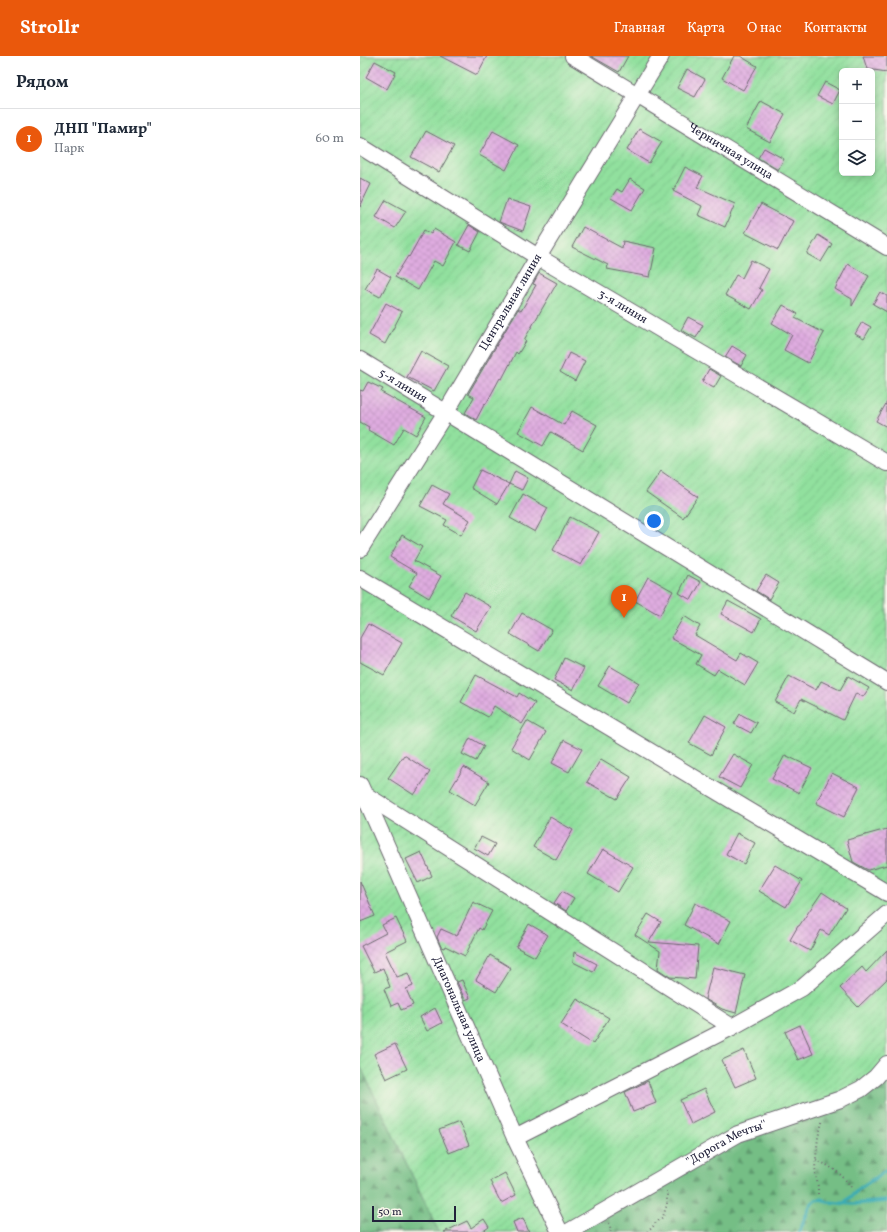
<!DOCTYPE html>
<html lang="ru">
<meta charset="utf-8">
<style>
body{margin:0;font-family:Vollkorn,serif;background:#f2f2f3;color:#1f2937}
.controls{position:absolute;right:12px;top:12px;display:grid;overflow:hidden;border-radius:6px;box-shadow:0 2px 10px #0003}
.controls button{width:36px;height:36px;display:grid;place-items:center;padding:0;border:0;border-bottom:1px solid #e0e1e3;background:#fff;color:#1f2937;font:20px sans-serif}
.scale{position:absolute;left:12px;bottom:10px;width:84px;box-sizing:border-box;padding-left:4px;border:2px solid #22223b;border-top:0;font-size:11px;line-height:14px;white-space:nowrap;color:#22223b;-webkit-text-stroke:3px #fbf7ec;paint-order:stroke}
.you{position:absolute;left:294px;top:465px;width:14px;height:14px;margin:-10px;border:3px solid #fff;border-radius:50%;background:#1a73e8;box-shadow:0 0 0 6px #1a73e833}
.badge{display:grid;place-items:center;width:26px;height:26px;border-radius:50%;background:#ea580c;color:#fff;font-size:13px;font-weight:700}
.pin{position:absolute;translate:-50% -33px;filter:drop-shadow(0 1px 2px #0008)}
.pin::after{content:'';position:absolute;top:21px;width:14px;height:12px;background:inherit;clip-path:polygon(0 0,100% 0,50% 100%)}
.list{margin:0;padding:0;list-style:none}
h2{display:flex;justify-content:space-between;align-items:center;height:52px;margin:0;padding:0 16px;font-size:17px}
h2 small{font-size:13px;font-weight:400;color:#747a83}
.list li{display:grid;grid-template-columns:26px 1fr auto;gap:12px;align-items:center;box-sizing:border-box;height:60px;padding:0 16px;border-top:1px solid #e0e1e3}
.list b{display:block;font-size:15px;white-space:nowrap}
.list p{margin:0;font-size:13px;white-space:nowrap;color:#747a83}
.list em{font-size:13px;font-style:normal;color:#747a83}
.icon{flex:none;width:22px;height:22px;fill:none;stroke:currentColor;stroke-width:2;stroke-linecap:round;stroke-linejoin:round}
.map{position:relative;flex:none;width:527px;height:1176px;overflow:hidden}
header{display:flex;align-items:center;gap:24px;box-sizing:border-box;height:56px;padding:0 20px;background:#ea580c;color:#fff}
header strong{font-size:19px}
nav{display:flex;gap:22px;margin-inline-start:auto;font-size:14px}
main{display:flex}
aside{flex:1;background:#fff}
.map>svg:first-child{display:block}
.forest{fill:url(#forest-firs);stroke:#4b7060}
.garden{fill:url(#garden-furrows);stroke:#5a816c;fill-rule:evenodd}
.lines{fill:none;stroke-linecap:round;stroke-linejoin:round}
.stream{stroke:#3bacb4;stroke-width:3.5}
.building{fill:url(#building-cross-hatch)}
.minor-casing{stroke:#6c676f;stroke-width:18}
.path{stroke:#6c676f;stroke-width:2;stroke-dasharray:1 3;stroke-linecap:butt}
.minor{stroke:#fff;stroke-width:16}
.labels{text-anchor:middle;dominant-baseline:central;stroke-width:4;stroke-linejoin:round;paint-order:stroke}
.street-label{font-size:12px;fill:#22223b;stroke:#fbf7ec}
</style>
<header>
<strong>Strollr</strong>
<nav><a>Главная</a><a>Карта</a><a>О нас</a><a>Контакты</a></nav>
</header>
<main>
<aside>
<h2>Рядом<small></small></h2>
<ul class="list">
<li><span class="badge">1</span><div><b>ДНП &quot;Памир&quot;</b><p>Парк</p></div><em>60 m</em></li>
</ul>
</aside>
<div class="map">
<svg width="527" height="1176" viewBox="0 0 527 1176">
<defs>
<pattern id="forest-firs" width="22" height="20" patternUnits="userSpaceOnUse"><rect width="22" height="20" fill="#74be85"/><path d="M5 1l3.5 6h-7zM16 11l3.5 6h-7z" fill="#5f9a6e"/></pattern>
<pattern id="garden-furrows" width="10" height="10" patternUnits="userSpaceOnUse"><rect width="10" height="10" fill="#91e09e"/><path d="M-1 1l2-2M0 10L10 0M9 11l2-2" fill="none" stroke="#7dc089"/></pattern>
<pattern id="building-cross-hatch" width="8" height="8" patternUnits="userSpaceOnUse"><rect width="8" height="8" fill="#dface0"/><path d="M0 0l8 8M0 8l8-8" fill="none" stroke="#bf94c1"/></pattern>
</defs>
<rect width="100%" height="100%" fill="#fbf7ec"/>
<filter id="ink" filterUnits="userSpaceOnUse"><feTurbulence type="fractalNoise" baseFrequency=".025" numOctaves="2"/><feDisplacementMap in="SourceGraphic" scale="8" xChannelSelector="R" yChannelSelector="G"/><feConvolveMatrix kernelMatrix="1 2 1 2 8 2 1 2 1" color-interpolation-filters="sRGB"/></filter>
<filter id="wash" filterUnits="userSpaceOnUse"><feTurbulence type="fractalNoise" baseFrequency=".012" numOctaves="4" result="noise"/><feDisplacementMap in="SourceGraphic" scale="16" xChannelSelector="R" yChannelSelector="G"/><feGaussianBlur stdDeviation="0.9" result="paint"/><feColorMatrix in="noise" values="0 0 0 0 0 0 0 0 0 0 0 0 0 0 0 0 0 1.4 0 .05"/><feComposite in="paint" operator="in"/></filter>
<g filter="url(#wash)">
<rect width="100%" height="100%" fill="#f5e6cf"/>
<path class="forest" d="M527 1008V1176H209Z
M0 1009 79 1176H0Z"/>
<path class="garden" d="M0 0H527V1008L501 1033 378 1078 209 1176H79L0 1009ZM482 15H512V117H482Z"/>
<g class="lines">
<path class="stream" d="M483 1148 500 1132 527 1114
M439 1176 451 1148 456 1144 462 1143 467 1146 493 1148 527 1145"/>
</g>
<g id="blocks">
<path class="building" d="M80 0H127L117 19Z
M231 0H268L259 16Z
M374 0H380L397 10 383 34 362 22Z
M503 0H527V16L507 13Z
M15 5 36 16 27 33 6 21Z
M327 13 345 23 335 41 317 32Z
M465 26 480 34 473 48 457 40Z
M401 45 425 58 410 86 386 73Z
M279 73 302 86 289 107 267 94Z
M66 75 94 90 79 116 51 101Z
M133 75 159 89 146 114 119 99Z
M404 92 424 103 418 114 398 102Z
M325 111 343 120 337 131 375 148 365 171 338 159 342 150 313 135Z
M0 122 11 128 0 151Z
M270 123 285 132 272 154 251 142 257 133 262 136Z
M147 143 171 151 163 175 139 166Z
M26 144 46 155 35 172 16 161Z
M401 148 433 165 418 194 385 177Z
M109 169 120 176 110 195 98 189Z
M223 171 262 192 263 185 296 192 290 221 247 213 248 209 212 191Z
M74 173 96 186 83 210 74 205 58 234 35 221 48 200 49 201 64 174 71 178Z
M458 179 472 188 461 206 447 198Z
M391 204 409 213 399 232 402 234 391 253 365 239 376 219 382 222Z
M488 208 509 220 492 250V243L475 233Z
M17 213 31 221 20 241 5 233Z
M179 217 197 227 164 284 166 285 158 298 156 296 142 323 140 322 126 348 125 347 116 364 105 357 114 341 108 338 158 253 161 255 176 229 173 228Z
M520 236 527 240V256L513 248Z
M26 247 42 256 25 288 9 279Z
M423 249 438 258 435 262 464 277 448 307 424 294 432 279 412 267Z
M328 261 343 269 336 282 321 274Z
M502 266 511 271 504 283 495 278Z
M372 290 387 299 381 310 365 301Z
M61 295 88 310 74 335 47 321Z
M209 297 225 305 215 325 200 316Z
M349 313 361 320 354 332 342 326Z
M8 326 23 333 21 336 66 361 56 379 44 372 34 389 8 374 9 371 0 366V334L3 335Z
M527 346V371L516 365Z
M172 351 204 369 212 355 237 369 223 394 191 376 183 390 158 376Z
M120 414 149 428 137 448 111 432Z
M155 415 168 422 162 434 149 428Z
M301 415 338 441 323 462 286 436Z
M72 429 89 438 83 448 110 464 101 479 84 469 87 464 60 450Z
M163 438 188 452 175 476 150 462Z
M210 461 239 476 221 509 193 494Z
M42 479 62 491 54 505 81 520 69 542 49 530 57 517 30 501Z
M328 519 341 526 331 544 319 537Z
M406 519 419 527 409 543 396 535Z
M288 521 313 535 300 559 275 545Z
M105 536 131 551 116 575 91 560Z
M368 545 401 563 394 576 361 558Z
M162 557 192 574 179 595 150 578Z
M324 560 340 570 335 579 377 604 381 597 398 607 385 629 358 613 354 619 336 608 341 599 311 582Z
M8 568 42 587 24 619 0 606V582Z
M204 602 224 612 213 634 194 624Z
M250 610 279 627 267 647 238 630Z
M116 619 157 641 159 637 175 647 162 668 134 650 128 661 101 646Z
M429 620 456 634 461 625 480 634 488 620 509 632 503 641 496 637 483 664 441 643 434 656 415 646Z
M380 658 397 667 391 677 374 668Z
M345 659 366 671 351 699 329 687Z
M167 665 186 676 170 704 151 692Z
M110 682 124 690 116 705 102 698Z
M204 684 222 693 209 716 192 707Z
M373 698 393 709 380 732 359 721Z
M44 699 70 716 54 739 28 722Z
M425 699 452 712 439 737 412 723Z
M241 703 271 721 257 743 227 726Z
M104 711 129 726 115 749 90 734Z
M472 717 499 731 484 761 456 747Z
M190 761 213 774 196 804 173 791Z
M527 773V809L508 814 493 806 487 784Z
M377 777 395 787 384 808 366 798Z
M121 781 135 788 128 800 114 792Z
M243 793 273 811 258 836 228 818Z
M61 796 72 820 58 827 46 803Z
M415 809 442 825 426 851 399 835Z
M0 825 15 860 0 866Z
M202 835 214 842 206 855 194 847Z
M462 836 486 852 469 879 461 874 450 895 430 884 438 870H439Z
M113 846 132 855 122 874 119 872 105 900 85 890 84 892 81 891 77 881 81 873 97 880Z
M335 847 371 865 359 888 324 869Z
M288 858 301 866 289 886 338 890 335 923 310 921 298 913 300 895 275 879Z
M36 862 47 885 25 896 37 921 48 917 53 930 46 933 53 949 41 954 38 947 31 950 24 933 30 931 23 912 14 916 1 890 26 877 22 869Z
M169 868 188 879 175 901 156 891Z
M527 894V923L498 951 480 932 502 911 506 916Z
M214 896 237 908 233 916 213 906Z
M130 899 151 912 136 936 116 924Z
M353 911 385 919 376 957 362 953 345 943Z
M102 924 110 942 105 944 97 926Z
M217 943 249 962 233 988 201 968Z
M75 952 82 967 67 975 60 961Z
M440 969 453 998 438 1004 425 976Z
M35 988 47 1013 26 1023 14 998Z
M384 994 396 1022 375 1031 362 1004Z
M288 1025 296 1047 273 1056 265 1036Z
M344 1033 355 1056 331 1068 320 1044Z
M99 1066 109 1089 89 1097 79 1074Z
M145 1117 156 1139 141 1147 130 1125Z
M163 1162 169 1176H157L153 1166Z
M124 1163 129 1171 122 1176H84L107 1165 111 1172Z"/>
</g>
</g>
<g filter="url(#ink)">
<use href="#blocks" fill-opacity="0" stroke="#6c676f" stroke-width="1"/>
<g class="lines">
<g class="minor-casing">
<g id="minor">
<path id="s1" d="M213 0 527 191"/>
<path id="s2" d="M0 90 178 201 527 407"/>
<path id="s3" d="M0 304 527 626"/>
<path id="s4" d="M0 493 86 356 178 201 301 0"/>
<path d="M0 522 527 837"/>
<path id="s5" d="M0 729 155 1082 200 1176"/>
<path d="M4 738 372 971"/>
<path d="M155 1082 372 971 442 932 527 858"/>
<path id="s6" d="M208 1176 378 1078 481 1043 501 1033 516 1021 527 1008"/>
</g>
</g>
<path class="path" d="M456 1104C472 1111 481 1117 491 1131
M458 1138V1131L455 1112 458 1081 463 1063
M249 1167 251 1174 250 1176
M287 1176 292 1172 296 1166 303 1161 307 1148V1135"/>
<use href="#minor" class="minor"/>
</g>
</g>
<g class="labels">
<g class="street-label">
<text stroke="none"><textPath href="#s1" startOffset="184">Черничная улица</textPath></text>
<text stroke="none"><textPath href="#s4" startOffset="289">Центральная линия</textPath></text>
<text stroke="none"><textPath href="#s2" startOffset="308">3-я линия</textPath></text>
<text stroke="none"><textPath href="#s3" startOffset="50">5-я линия</textPath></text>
<text stroke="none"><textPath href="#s5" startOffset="245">Диагональная улица</textPath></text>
<text stroke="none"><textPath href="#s6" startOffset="182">"Дорога Мечты''</textPath></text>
</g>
</g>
</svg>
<div class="controls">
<button>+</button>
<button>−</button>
<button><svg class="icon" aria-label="layers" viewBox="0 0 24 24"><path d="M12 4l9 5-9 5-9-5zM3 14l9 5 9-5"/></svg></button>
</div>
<div class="scale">50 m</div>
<div class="you"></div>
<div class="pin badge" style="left:264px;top:562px">1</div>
</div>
</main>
